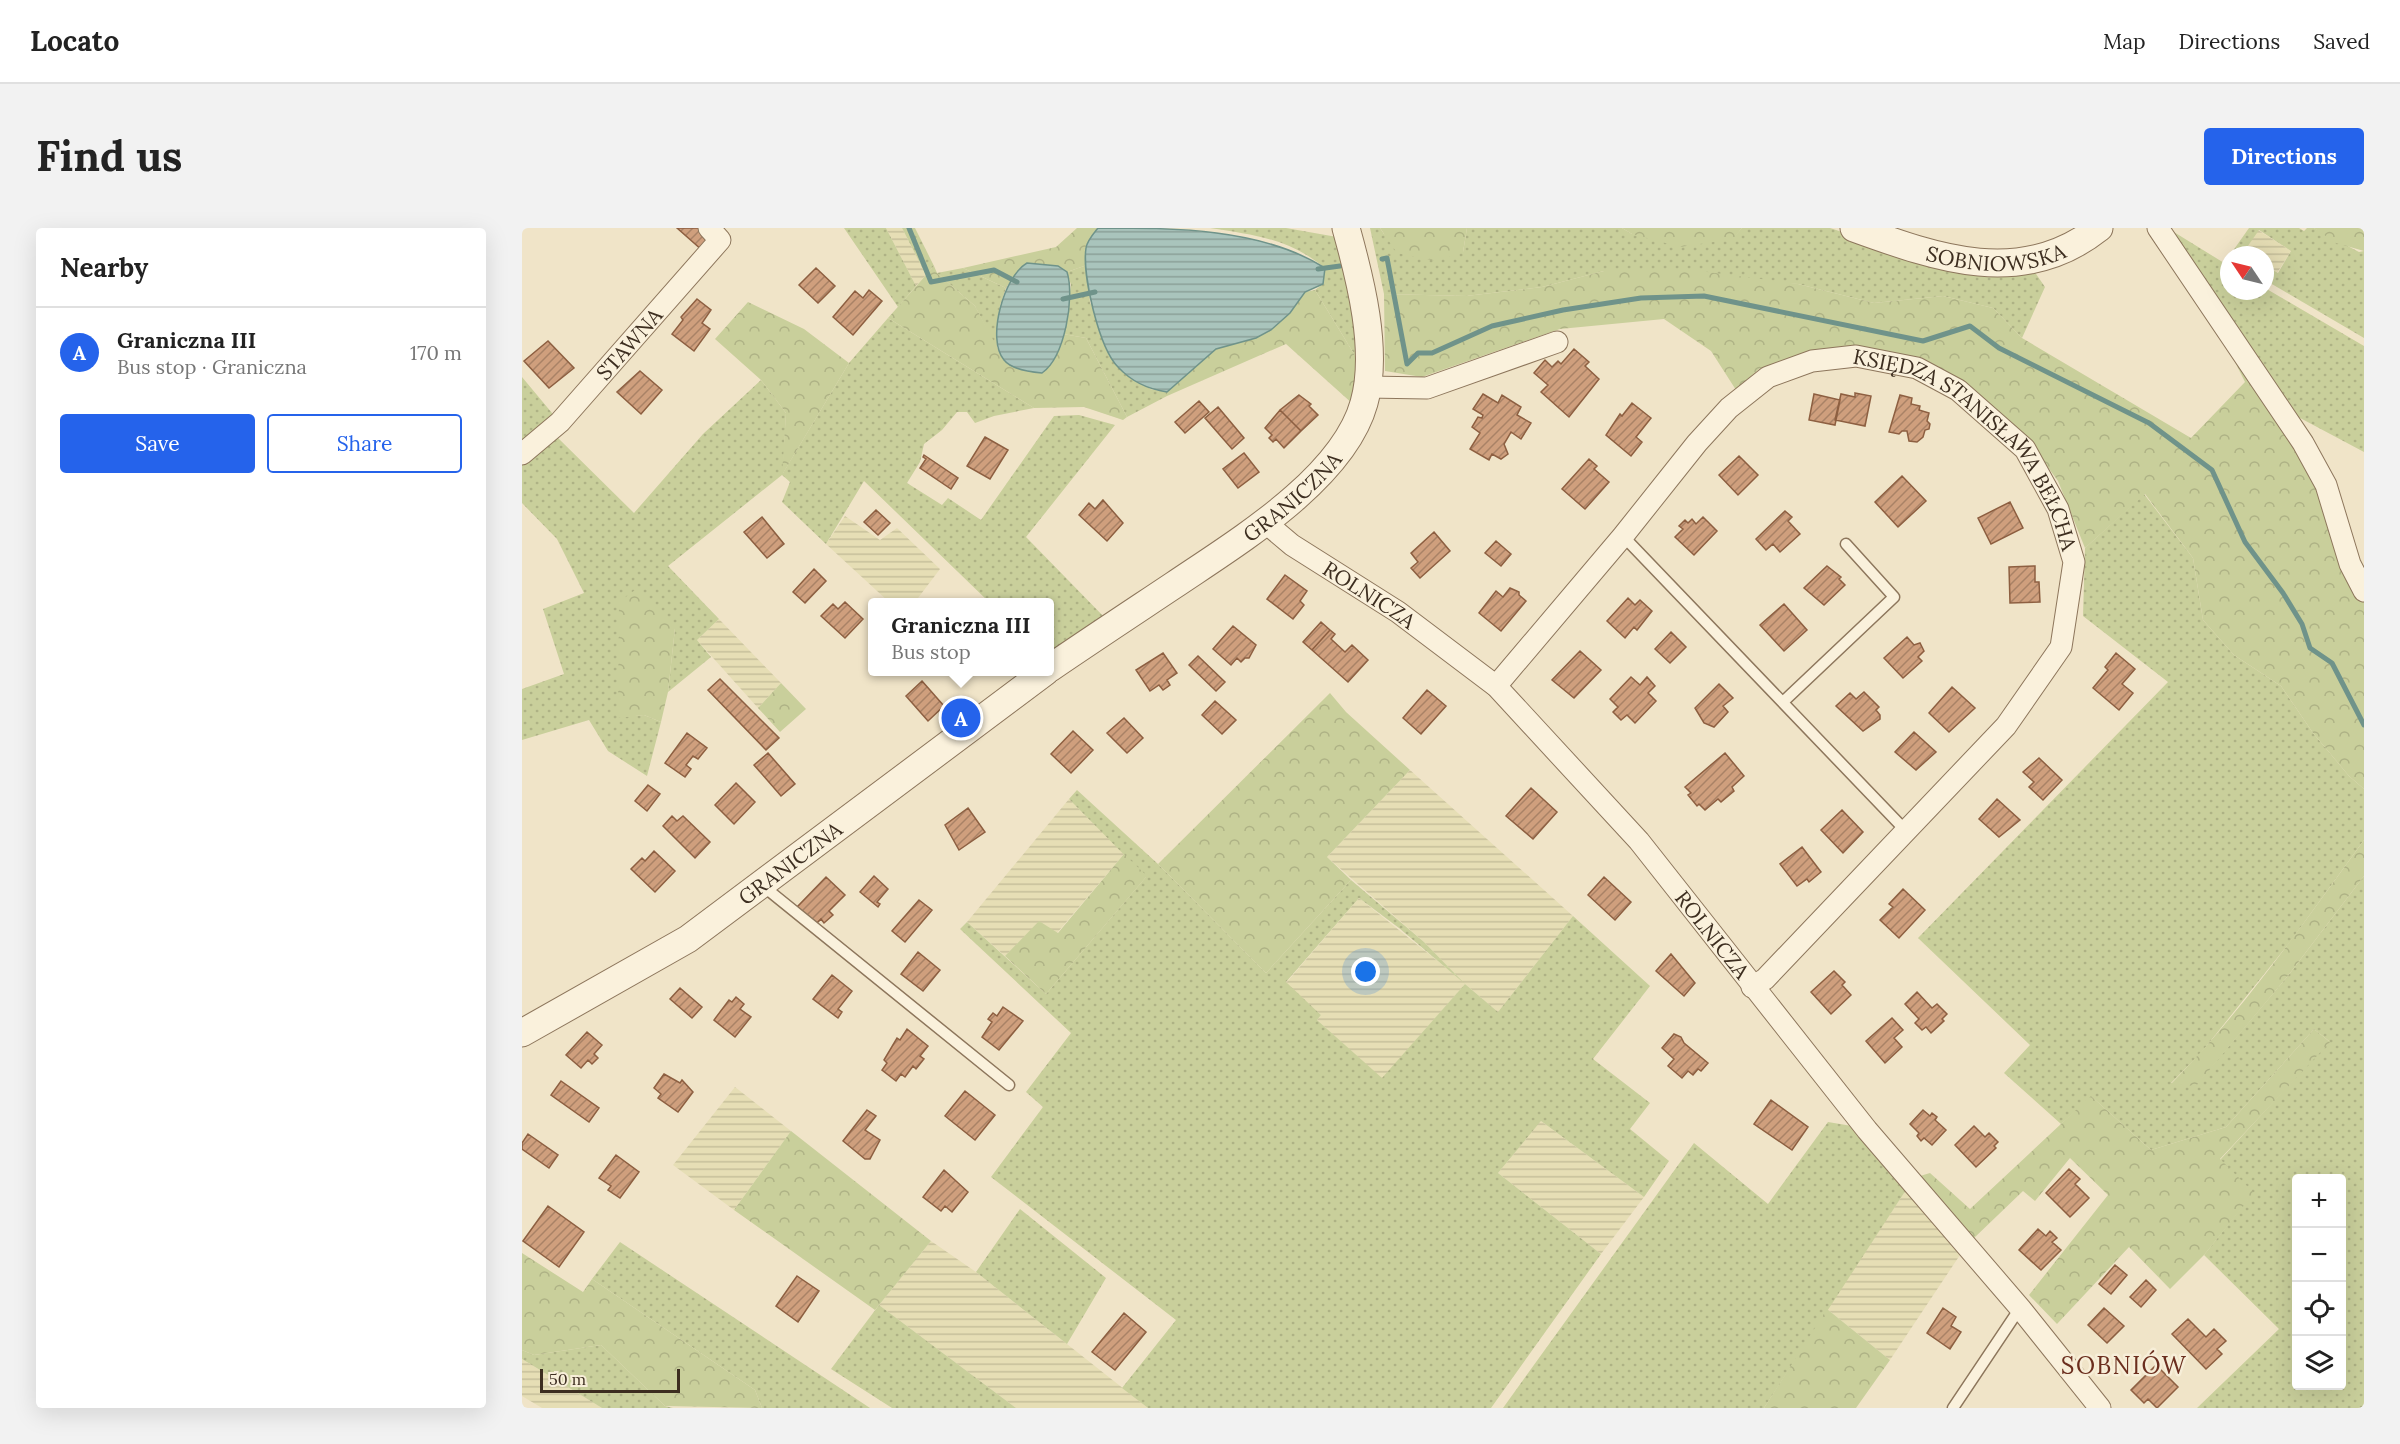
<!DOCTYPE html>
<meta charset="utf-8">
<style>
body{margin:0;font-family:Lora,serif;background:#f2f2f2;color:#222}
.controls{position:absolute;right:18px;bottom:18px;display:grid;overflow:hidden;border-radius:6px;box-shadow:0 6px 24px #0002}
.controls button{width:54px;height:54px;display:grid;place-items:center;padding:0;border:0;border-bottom:2px solid #e0e0e0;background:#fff;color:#222;font:30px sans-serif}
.compass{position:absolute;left:1698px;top:18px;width:54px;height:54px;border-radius:50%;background:#fff;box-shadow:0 6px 24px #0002;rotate:305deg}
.scale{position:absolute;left:18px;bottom:15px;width:140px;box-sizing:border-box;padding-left:6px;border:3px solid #3d2e20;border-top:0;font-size:16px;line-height:21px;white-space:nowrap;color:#3d2e20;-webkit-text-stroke:4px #f7eed8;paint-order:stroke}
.you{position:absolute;left:844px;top:744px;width:21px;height:21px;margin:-15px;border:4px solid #fff;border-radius:50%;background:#1a73e8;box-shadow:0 0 0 9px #1a73e833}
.badge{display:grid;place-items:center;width:39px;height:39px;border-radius:50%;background:#2563eb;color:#fff;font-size:20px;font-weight:700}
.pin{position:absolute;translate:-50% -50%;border:3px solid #fff;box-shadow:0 2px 6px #0006}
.popup{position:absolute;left:346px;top:370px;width:186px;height:78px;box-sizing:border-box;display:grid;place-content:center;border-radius:6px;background:#fff;filter:drop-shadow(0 2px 4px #0005);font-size:20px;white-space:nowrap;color:#767676}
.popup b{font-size:22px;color:#222}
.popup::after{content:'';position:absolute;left:50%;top:100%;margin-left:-12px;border:12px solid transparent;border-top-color:#fff}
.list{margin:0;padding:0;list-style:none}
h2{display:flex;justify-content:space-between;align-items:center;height:78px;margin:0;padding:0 24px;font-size:26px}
h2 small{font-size:20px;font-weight:400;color:#767676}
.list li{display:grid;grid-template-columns:39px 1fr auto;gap:18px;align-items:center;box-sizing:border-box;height:90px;padding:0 24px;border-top:2px solid #e0e0e0}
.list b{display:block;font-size:22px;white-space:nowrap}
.list p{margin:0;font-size:20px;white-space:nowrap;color:#767676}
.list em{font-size:20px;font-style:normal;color:#767676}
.actions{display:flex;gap:12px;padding:18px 24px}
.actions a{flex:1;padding:14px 0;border:2px solid #2563eb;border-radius:6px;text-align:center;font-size:21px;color:#2563eb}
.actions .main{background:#2563eb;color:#fff}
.icon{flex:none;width:33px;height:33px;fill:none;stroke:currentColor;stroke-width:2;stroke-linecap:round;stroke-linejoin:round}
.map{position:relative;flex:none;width:1842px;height:1180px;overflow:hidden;border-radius:6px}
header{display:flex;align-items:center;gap:36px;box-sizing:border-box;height:84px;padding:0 30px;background:#fff;border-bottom:2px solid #e0e0e0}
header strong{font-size:28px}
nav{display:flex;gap:33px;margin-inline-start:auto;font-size:21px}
.intro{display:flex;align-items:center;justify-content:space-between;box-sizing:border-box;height:144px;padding:0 36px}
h1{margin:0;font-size:42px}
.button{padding:15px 27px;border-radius:6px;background:#2563eb;color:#fff;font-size:21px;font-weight:700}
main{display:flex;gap:36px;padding:0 36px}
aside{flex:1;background:#fff;border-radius:6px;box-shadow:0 6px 24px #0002}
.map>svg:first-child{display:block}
.farmland{fill:url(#farmland-rules)}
.grass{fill:url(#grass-dots);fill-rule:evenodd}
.forest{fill:url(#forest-crowns)}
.water{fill:url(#water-rules);stroke:#6f938a;stroke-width:1.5}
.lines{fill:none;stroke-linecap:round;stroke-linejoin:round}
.stream{stroke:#6f938a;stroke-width:5}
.building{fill:url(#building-hatch);stroke:#8d5f41;stroke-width:1.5}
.service-casing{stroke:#8d765c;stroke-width:13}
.minor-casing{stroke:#8d765c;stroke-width:23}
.tertiary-casing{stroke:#8d765c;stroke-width:29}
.service{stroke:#faf1dc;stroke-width:10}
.minor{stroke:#faf1dc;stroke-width:21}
.tertiary{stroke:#faf1dc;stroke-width:27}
.labels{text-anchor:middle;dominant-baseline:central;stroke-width:5;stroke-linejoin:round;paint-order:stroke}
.street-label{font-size:21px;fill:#3d2e20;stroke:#f7eed8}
.quarter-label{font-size:24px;letter-spacing:1.5px;fill:#6b2e1e;stroke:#f7eed8}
</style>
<header>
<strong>Locato</strong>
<nav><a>Map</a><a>Directions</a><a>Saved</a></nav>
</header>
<div class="intro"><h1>Find us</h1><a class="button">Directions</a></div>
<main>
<aside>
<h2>Nearby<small></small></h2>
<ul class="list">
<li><span class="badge">A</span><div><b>Graniczna III</b><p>Bus stop · Graniczna</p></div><em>170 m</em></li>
</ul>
<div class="actions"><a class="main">Save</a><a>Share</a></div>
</aside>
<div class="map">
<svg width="1842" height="1180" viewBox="0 0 1842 1180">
<defs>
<pattern id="farmland-rules" width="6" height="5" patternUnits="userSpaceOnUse" patternTransform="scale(1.5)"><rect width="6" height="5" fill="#e6deb5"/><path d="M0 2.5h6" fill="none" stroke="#c6bf9b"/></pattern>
<pattern id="grass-dots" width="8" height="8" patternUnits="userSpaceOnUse" patternTransform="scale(1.5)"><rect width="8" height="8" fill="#c9cf9b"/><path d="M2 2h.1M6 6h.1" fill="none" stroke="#aeb285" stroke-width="1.8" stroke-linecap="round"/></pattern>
<pattern id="forest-crowns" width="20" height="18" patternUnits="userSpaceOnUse" patternTransform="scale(1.5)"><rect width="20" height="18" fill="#c9cf9b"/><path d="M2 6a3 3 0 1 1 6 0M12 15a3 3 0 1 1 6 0" fill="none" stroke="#aeb285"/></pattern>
<pattern id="water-rules" width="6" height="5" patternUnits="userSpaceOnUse" patternTransform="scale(1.5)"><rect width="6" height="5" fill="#a9c4bc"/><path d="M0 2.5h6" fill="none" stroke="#8ba098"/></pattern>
<pattern id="building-hatch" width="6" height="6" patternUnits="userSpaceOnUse" patternTransform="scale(1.5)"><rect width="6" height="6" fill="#cf9f7d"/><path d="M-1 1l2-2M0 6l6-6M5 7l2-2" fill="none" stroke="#a98266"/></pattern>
</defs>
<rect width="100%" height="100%" fill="#f0e4c8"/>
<path class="farmland" d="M364 0H380L404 47 394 58Z
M1736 2 1769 23 1755 45 1743 38V27L1721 25Z
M323 288 358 312 375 300 418 341 393 374H367L304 316Z
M197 391 259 455 236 480 175 412Z
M888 542 1051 688 976 784 943 756 860 851 795 792 799 787 764 755 837 670 938 751 902 714 805 629Z
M547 571 602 626 535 705 517 694 483 728 445 694Z
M213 859 269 903 212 982 151 937Z
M1019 893 1122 969 1079 1026 976 945Z
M1384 962 1438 1027 1368 1132 1305 1081Z
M409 1013 454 1044 626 1180H494L357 1077Z
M0 1131 80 1180H20L0 1168Z"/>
<path class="grass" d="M322 0H364L394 58 376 79Z
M380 0H393L412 38 404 47Z
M688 0H764L815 9 829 69 837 134 793 62 801 56 803 40C766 10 732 7 688 0Z
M848 0H858L862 6 941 24 945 0H1100L1110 6 1210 11 1220 0H1308L1439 43H1512L1523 59 1500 110 1471 80 1421 68 1352 75 1276 56 1082 43 1020 59 944 68 862 66Z
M1727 0H1777L1782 3 1785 0H1792L1837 24 1842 23V110L1743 52V38L1756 45 1769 23 1737 2 1721 25 1724 27H1708Z
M1647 1 1707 38V63H1743V60L1842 118V224L1763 182Z
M565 37 568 75 628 161 645 164V168L605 189 564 110 541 106 549 57 545 44Z
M441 40 484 60 478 77 475 122 453 78 415 45Z
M366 90 512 180 472 188 453 195 445 184H435L420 202 402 216 398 234 385 255 420 277 426 270 459 292 532 188 557 187 593 197 504 309 585 392 528 427V374H467L342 253 304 316 260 274 268 254 260 247 146 338 197 391 175 412 189 429 146 464 153 400 96 489 122 487 139 494 125 548 86 523 67 492 0 512V461L42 446 21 381 62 365 35 311 0 275V236L35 209 112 285 181 206 239 152 264 185 261 245 327 135Z
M0 149 35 191 0 217Z
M1622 266 1671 330 1681 392 1712 427 1759 458 1791 505 1827 548 1842 561V612L1768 714 1678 826 1649 855 1674 857 1765 749 1842 648V1180H1675L1757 1101 1682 1027 1731 965 1698 932 1807 813 1792 801 1704 899 1629 922 1570 869 1539 896 1482 845 1508 817 1396 710 1646 454 1561 388 1563 320ZM1774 950H1820V1158H1774Z
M555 562 636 636 744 745 829 652 902 714 943 756 976 784 1051 688 1128 758 1071 831 1128 875 1108 901 1147 933 1122 969 1019 893 976 945 1079 1026 969 1180H626L600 1160 654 1092 469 949 521 879 504 864 549 805 438 701 445 694 524 766 624 649 547 571ZM837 670 877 700 943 756 860 850 795 792 799 787 764 754Z
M1306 894 1336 899 1384 962 1242 1180H981L1172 915 1246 976Z
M498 981 584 1050 545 1116 454 1044Z
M98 1014 348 1180H240L233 1162 70 1051Z
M357 1077 494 1180H370L309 1141Z
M79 1117 143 1178 151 1180H80L0 1131V1122L12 1127Z"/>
<path class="forest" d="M555 0H576L564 18 565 37 545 44 520 36 486 57 484 60 441 40 534 19Z
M858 0H945L941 24 915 33 875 25Z
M1100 0H1220L1211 11 1158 19 1110 6Z
M1792 0H1842V23L1814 15Z
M412 38 415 45 453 78 483 134 540 113 541 106 564 110 605 189 601 192 562 179 512 180 366 90Z
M1170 42 1276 56 1352 75 1421 68 1471 80 1500 110 1669 210 1723 154 1713 134 1721 141 1781 226 1842 372V561L1827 548 1791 505 1759 458 1712 427 1681 392 1671 330 1623 266 1563 320 1536 253 1503 208 1441 153 1290 123 1237 141 1214 162 1189 123 1142 91 1038 101 900 149 863 143 862 66 944 68 1020 59 1082 43Z
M793 62 837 134 832 177 764 116 645 168V164L694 121 734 110 783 64Z
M226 74 282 101 327 135 260 247 264 185 239 152 193 111Z
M113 362 153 400 146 464 139 494 122 487 96 490 97 374Z
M259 455 284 481 258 504 236 480Z
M808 465 824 484 888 542 805 629 829 652 744 745 636 636Z
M1842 612V648L1765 749 1674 858 1649 856C1721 782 1781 696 1842 612Z
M602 626 625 648 524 766 483 728 517 693 536 705Z
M1792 801 1808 814 1698 931 1732 965 1682 1027 1648 1061 1607 1019 1535 1096 1507 1067 1586 967 1548 930 1513 973 1501 963 1451 1011 1398 948 1408 945 1448 981 1569 868 1629 922 1704 899Z
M269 903 409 1013 353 1082 212 982Z
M0 1025 61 1064 70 1051 233 1162 240 1180 143 1178 79 1117 12 1127 0 1122Z
M1305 1081 1368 1132 1334 1180H1242Z"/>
<path class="water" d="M576 0C652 0 740 0 803 40L801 56 783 64 768 85 749 102 734 110 694 121 645 164C625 161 610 154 596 139 577 120 560 47 564 20 565 13 572 5 576 0Z
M505 35 536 38 545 44C553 69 543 129 520 145 508 144 490 142 482 132 464 111 482 48 505 35Z"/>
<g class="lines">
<path class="stream" d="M387 0 409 54 472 42 495 54
M860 31 865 30 885 136 896 125H910L970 98 1041 82 1119 70 1182 68 1401 113 1448 98 1477 120 1627 195 1690 242 1723 314 1761 365 1780 396 1788 420 1810 435 1842 497
M796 41 818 38
M541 71 573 64"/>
</g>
<path class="building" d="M155 0H179L191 11 181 23Z
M294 40 313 58 296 75 277 57Z
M347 62 360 73 331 107 311 89 333 63 341 70Z
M175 71 189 82 180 95 188 101 172 123 150 106 161 92 159 89Z
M26 113 52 140 27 160 2 133Z
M1052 121 1067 134 1063 138 1077 151 1047 189 1019 164 1026 157 1012 145 1023 132 1030 139 1036 133 1039 136Z
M118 143 140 162 119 186 95 164Z
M1333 165 1349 168 1343 198 1313 192 1319 166 1333 169Z
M961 166 976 175 980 167 999 179 995 187 1009 195 999 211 989 204 982 216 986 226 979 231 970 226 967 232 948 221 958 205 950 199 956 189 960 190 961 187 951 181Z
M1292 166 1318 172 1313 197 1287 192Z
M777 167 789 176 787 178 796 187 779 203 758 182Z
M1378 167 1390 170 1389 176 1398 178 1397 182 1407 185 1405 193 1408 196 1407 201 1403 202 1401 209 1395 214 1387 213 1385 203H1380L1377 206 1367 204Z
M677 173 687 184 663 205 653 194Z
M1110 175 1129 190 1114 209 1120 214 1109 228 1084 207 1098 186 1100 188Z
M696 179 722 210 710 221 683 190Z
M758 182 779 203 762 220 754 211 751 214 747 210 750 207 743 200Z
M463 209 486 222 468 251 445 238Z
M722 225 737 244 716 260 701 241Z
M402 227 436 250 429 261 398 240 404 231 401 229Z
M1217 228 1236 247 1216 267 1197 247Z
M1067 231 1075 238 1072 241 1087 254 1063 281 1040 261Z
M1380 248 1404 273 1376 299 1353 274Z
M581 272 601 295 585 313 557 287 567 275 573 281Z
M1488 274 1501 300 1469 316 1456 290Z
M354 282 368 295 356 307 342 294Z
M1263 283 1270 289 1266 293 1278 306 1258 324 1251 316 1244 322 1234 311Z
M240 289 262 316 245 330 222 304Z
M1181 289 1195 303 1172 327 1153 309 1161 301 1157 298 1163 292 1166 295 1170 291 1174 296Z
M912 304 928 323 898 350 889 340 896 334 889 325Z
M974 313 989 326 979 338 963 325Z
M1305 338 1319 349 1317 351 1323 357 1302 377 1282 360Z
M1513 338V354H1517L1518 374 1488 375 1487 339Z
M292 341 304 353 283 375 271 364Z
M763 347 785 363 778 373 782 377 771 391 745 371Z
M988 360 997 364V367L1004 373 979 403 957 385 974 363 981 369Z
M1106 370 1113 377 1118 372 1130 383 1115 402 1112 399 1103 410 1085 393Z
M323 374 341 391 323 410 299 388 311 376 316 381Z
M1262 376 1285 402 1262 423 1238 397Z
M799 394 808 402 790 422 781 414Z
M711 398 734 417 727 430H723L719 434 715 430 709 437 691 421Z
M808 402 813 406 809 411 823 424 830 417 846 432 826 454 790 422Z
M1149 404 1164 419 1148 435 1133 421Z
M1385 409 1392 417 1398 415 1402 423 1396 429 1400 433 1381 450 1362 430Z
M1058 423 1079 442 1052 470 1030 452Z
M641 425 655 445 645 452 648 457 641 462 637 457 628 463 614 442Z
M1594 425 1613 441 1600 456 1611 465 1597 482 1571 460 1586 442 1583 439Z
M676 428 703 454 694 463 667 437Z
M1109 449 1118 457 1125 449 1133 458 1126 465 1134 473 1113 495 1105 487 1099 492 1091 484 1096 479 1088 471Z
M198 451 257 510 244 522 186 462Z
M400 453 422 478 406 493 384 468Z
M1197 456 1211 470 1201 478 1206 484 1192 499 1182 495 1173 480Z
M1430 459 1453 480 1427 504 1407 485Z
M905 462 924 478 899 506 881 490Z
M1342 464 1357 479 1354 482 1358 487V491L1341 503 1314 478 1328 465 1334 471Z
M693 473 714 492 700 506 680 487Z
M602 490 621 510 605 525 585 505Z
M551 503 571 522 549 545 529 526Z
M1392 504 1414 524 1394 542 1373 524Z
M165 505 185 520 176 531 171 528 164 537 169 541 163 549 143 535Z
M246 525 273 556 259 568 232 537Z
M1203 525 1222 548 1210 559 1212 563 1199 574 1196 571 1183 582 1177 576 1175 578 1166 567 1169 565 1163 559Z
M1517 530 1540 552 1521 572 1507 559 1512 554 1501 544Z
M214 555 233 574 212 596 193 577Z
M126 557 138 566 125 583 113 573Z
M1009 560 1035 584 1011 611 984 588Z
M1475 571 1498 592 1477 609 1457 591Z
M446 580 463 604 437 622 423 597Z
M1320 582 1341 604 1321 625 1299 602Z
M150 588 155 593 161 588 188 614 173 630 141 598Z
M1280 619 1299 644 1287 654 1285 651 1275 658 1258 636Z
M132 623 153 643 133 664 109 641 120 630 123 633Z
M352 648 366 661 355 674 358 676 356 679 338 664Z
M304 649 323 667 307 683 311 687 302 695 299 691 293 697 275 679Z
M1082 649 1109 674 1093 692 1066 667Z
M1381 661 1403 682 1377 710 1358 692 1371 679 1367 676Z
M397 672 410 682 383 714 370 703Z
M396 724 418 742 401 763 379 746Z
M1149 726 1173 755 1162 768 1134 743Z
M1312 743 1323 754 1320 757 1329 767 1309 786 1289 764Z
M310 747 330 763 316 781 320 784 316 790 291 771Z
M158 760 180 779 170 790 148 771Z
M1395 764 1410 780 1415 776 1425 786 1420 791 1422 793 1409 805 1404 799 1400 802 1393 795 1397 791 1383 776Z
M214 769 222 776 218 781 229 789 213 809 192 792 207 772 210 774Z
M481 779 501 793 477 822 460 809 470 794 466 791 471 785 475 788Z
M1370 790 1381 802 1372 810 1380 819 1363 835 1344 813Z
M385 801 406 818 398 828 402 831 394 841 391 838 383 849 379 846 374 853 360 842 365 835 362 832 375 810 378 812Z
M65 804 80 817 72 826 76 830 70 836 66 832 59 840 44 827Z
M1152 806 1159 809 1162 815 1186 835 1179 843 1176 841 1171 847 1166 843 1160 850 1146 838 1152 831 1140 820Z
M142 846 158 855 160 852 171 864 156 884 136 870 139 866 132 860Z
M39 853 77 880 67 894 29 867Z
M443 863 473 887 453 912 423 888Z
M1249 872 1286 899 1270 922 1232 896Z
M345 882 354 888 343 902 358 912 348 931H343L321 913Z
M1401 882 1408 888 1410 885 1415 889 1413 892 1424 902 1410 917 1402 910 1399 913 1395 908 1397 905 1388 896Z
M1452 898 1463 909 1467 905 1476 914 1472 918 1474 920 1454 939 1433 917Z
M6 906 36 927 27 940 0 921V915Z
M94 927 117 944 98 970 86 962 89 958 77 950Z
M1547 941 1558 951 1553 956 1567 970 1548 989 1524 965Z
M422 942 446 964 430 984 423 978 419 983 401 969Z
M26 978 62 1004 37 1039 1 1013Z
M1516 1001 1524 1008 1528 1003 1535 1010 1530 1014 1539 1022 1519 1042 1497 1022Z
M1593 1037 1605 1047 1589 1066 1577 1056Z
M275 1048 297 1063 276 1094 254 1078Z
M1624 1052 1634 1062 1619 1079 1608 1069Z
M1421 1080 1434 1089 1429 1098 1439 1104 1428 1121 1405 1105Z
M1582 1080 1602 1098 1585 1115 1566 1097Z
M602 1085 624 1104 593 1142 570 1124Z
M1666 1091 1684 1109 1692 1101 1704 1113 1695 1121 1700 1126 1684 1141 1650 1106Z
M1634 1137 1656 1159 1635 1180 1626 1171 1622 1175 1609 1162Z"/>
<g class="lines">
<g class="service-casing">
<path id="service" d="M1101 308 1385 604
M1262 473 1372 369 1324 316
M241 658 487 857
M1431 1180 1498 1080"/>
</g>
<g class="minor-casing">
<g id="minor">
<path d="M1636 0 1781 215 1804 257 1828 336 1842 363"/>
<path d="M845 159 905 160 1035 114"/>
<path id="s1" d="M0 226 38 194 198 12 187 0"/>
<path id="s2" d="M744 295 770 317 876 384 974 458 1117 613 1345 902 1498 1080 1578 1180"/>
<path id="s3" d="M974 458 1101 308 1175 215 1207 180 1246 149 1290 133 1334 128 1395 140 1436 162 1503 221 1536 281 1552 334 1539 419 1484 498 1243 751 1230 759"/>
</g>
</g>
<g class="tertiary-casing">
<g id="tertiary">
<path id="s4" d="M1332 0C1415 30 1500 61 1577 0"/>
<path id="s5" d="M528 440C569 412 610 385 652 357 714 315 821 251 842 175 857 123 838 50 824 0"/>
<path id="s6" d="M0 805 166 711 523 444"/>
</g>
</g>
<use href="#service" class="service"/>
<use href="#minor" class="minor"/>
<use href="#tertiary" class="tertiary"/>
</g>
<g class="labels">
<g class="street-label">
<text stroke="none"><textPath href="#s4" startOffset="147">SOBNIOWSKA</textPath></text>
<text stroke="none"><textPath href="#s1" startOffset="154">STAWNA</textPath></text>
<text stroke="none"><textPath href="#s3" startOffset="657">KSIĘDZA STANISŁAWA BEŁCHA</textPath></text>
<text stroke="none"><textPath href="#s5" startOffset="297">GRANICZNA</textPath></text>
<text stroke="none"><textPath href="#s2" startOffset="126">ROLNICZA</textPath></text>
<text stroke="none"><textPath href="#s6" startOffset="318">GRANICZNA</textPath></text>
<text stroke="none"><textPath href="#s2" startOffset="612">ROLNICZA</textPath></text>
</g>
<g class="quarter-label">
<text x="1602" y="1137">SOBNIÓW</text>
</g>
</g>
</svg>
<div class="controls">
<button>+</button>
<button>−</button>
<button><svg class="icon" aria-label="locate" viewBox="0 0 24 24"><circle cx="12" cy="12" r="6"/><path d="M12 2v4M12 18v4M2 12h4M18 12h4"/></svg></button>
<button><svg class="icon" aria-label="layers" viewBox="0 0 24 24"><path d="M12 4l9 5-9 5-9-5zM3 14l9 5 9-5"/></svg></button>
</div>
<svg class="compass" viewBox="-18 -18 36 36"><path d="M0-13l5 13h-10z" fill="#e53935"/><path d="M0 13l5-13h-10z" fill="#767676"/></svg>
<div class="scale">50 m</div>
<div class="you"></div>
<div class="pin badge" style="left:439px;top:490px">A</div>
<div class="popup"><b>Graniczna III</b>Bus stop</div>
</div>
</main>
